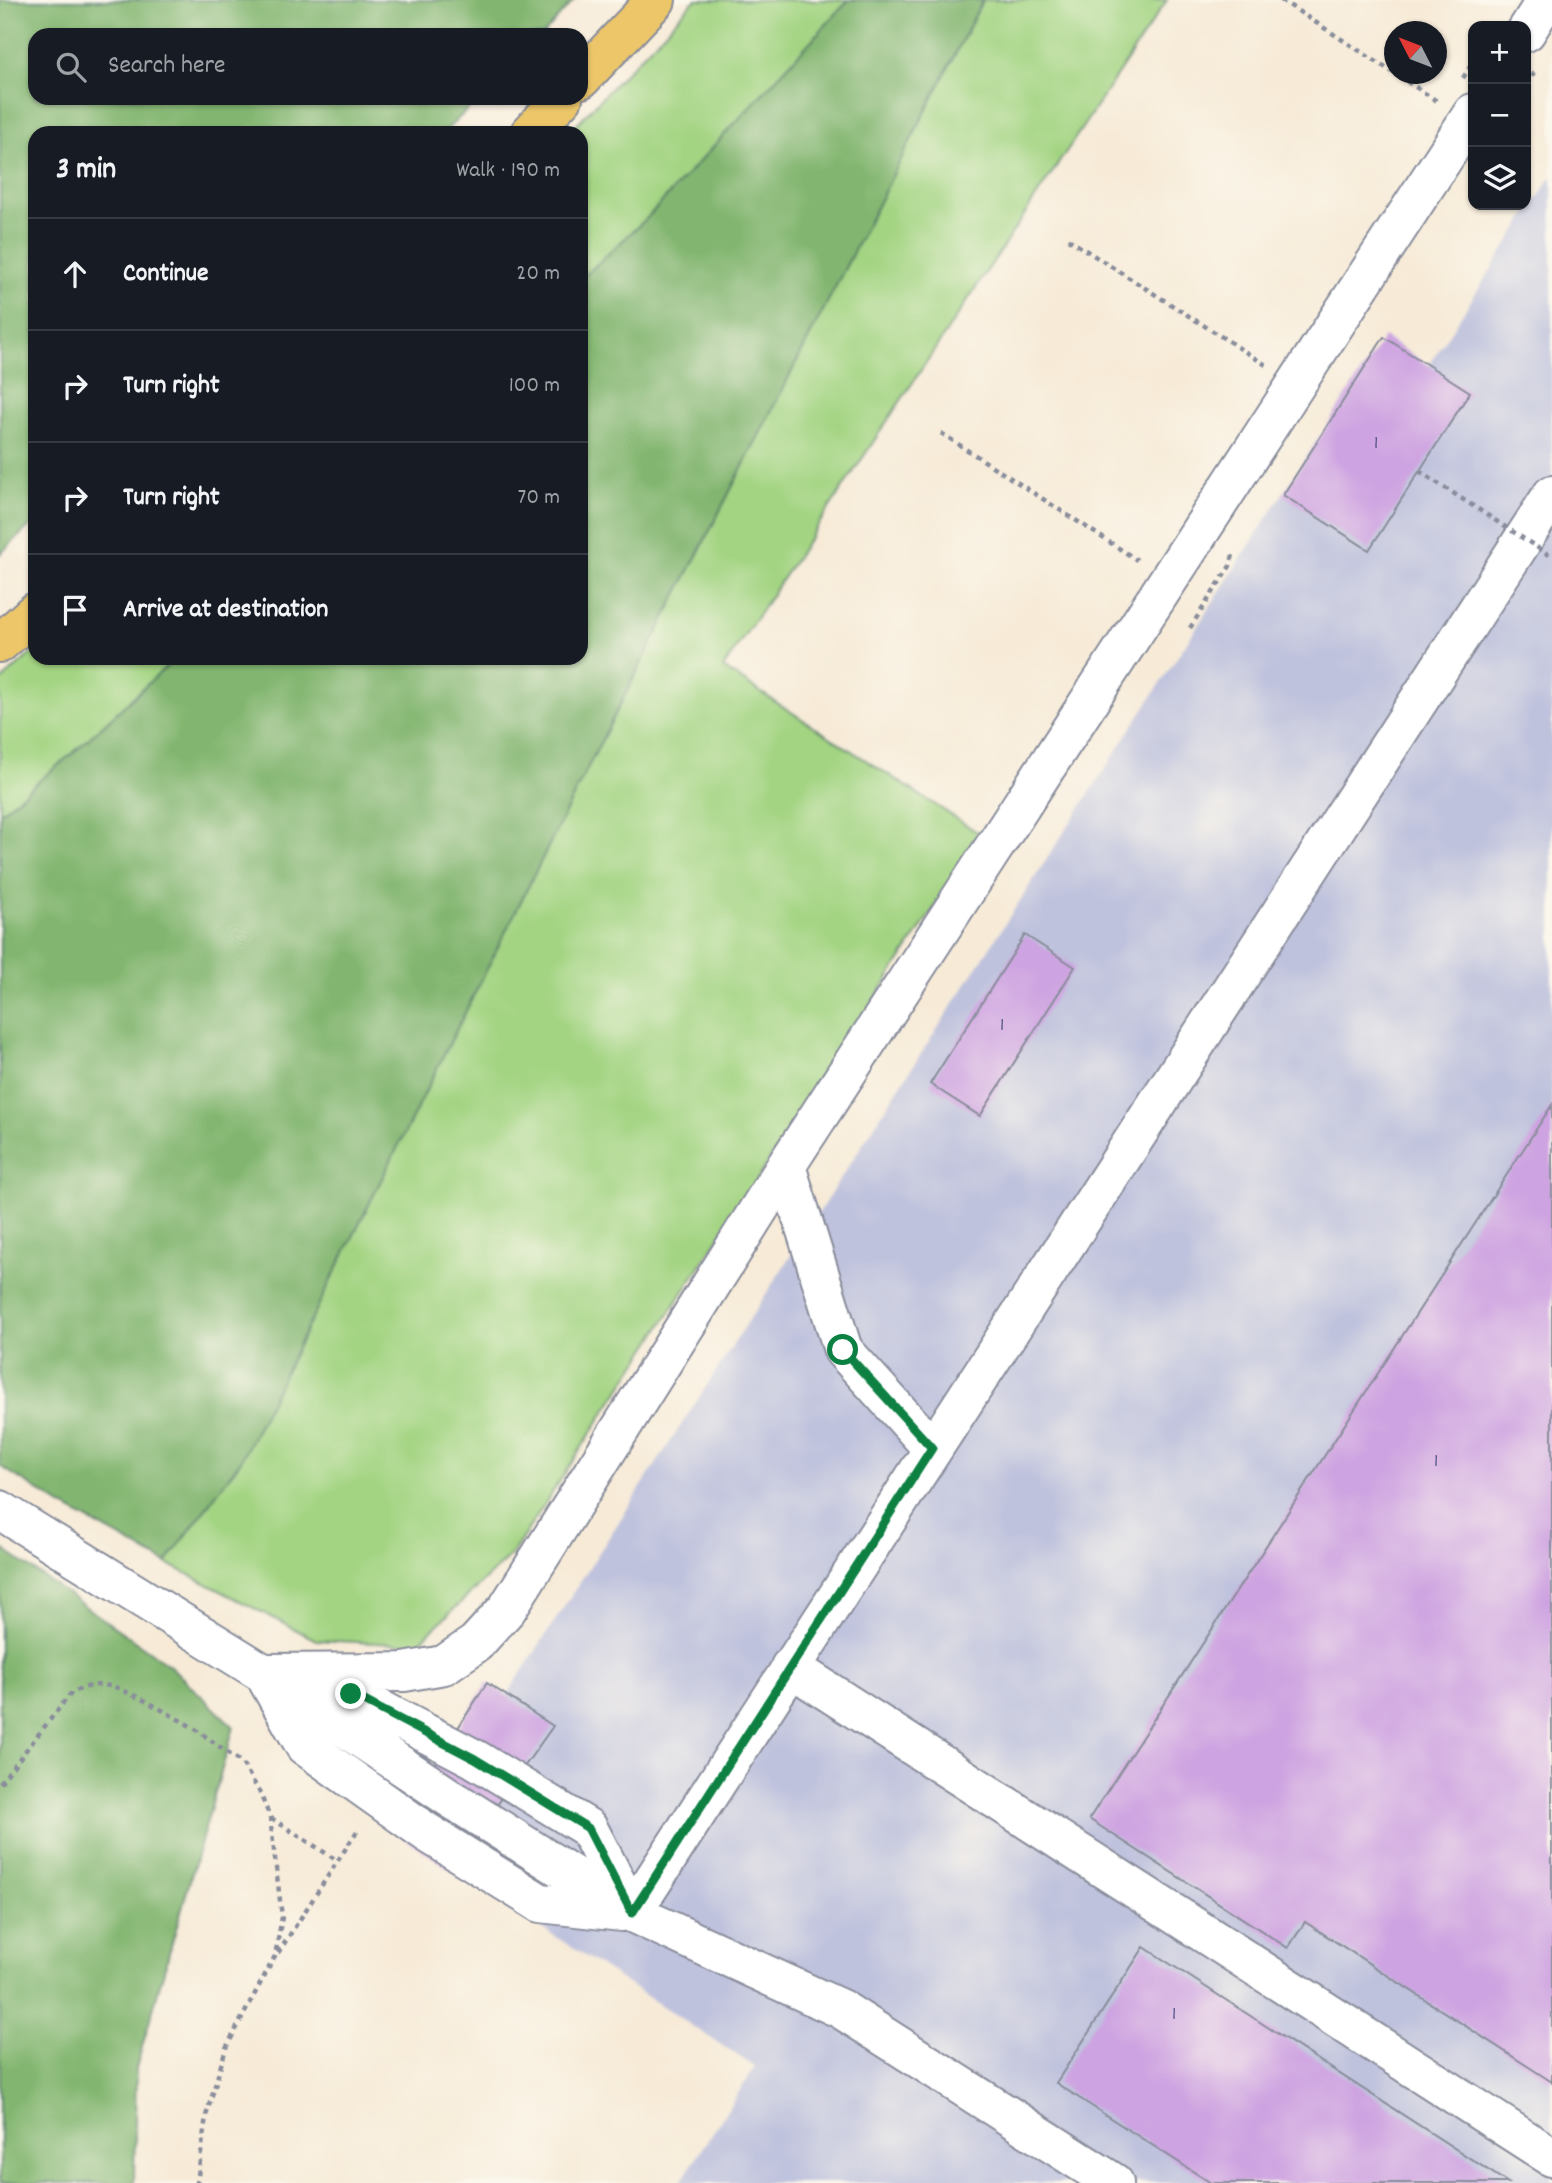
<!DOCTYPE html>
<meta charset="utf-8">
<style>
body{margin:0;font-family:Dekko,sans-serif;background:#20242c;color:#f1f3f6}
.controls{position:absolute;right:21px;top:21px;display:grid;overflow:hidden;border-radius:14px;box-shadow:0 2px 5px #0004}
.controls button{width:63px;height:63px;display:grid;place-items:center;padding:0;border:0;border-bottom:2px solid #363941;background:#171b24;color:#f1f3f6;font:35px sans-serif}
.compass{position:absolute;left:1384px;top:21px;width:63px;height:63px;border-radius:50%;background:#171b24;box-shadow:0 2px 5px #0004;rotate:312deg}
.stop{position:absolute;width:21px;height:21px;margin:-16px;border:5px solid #0b8043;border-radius:50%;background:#fff}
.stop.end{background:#0b8043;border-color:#fff;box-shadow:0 2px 7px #0008}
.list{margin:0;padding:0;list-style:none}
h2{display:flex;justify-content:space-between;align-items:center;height:91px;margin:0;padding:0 28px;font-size:30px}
h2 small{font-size:23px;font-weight:400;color:#9ea1a6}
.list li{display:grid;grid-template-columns:46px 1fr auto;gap:21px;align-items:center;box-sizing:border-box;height:112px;padding:0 28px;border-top:2px solid #363941}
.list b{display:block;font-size:26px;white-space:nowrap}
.list em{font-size:23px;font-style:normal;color:#9ea1a6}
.icon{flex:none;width:38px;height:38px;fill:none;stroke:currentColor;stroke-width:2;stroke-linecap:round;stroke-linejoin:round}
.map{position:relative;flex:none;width:1552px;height:2183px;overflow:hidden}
.search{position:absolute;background:#171b24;box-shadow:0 2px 5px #0004;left:28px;top:28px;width:560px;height:77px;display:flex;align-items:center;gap:18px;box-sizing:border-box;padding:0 24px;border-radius:21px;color:#9ea1a6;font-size:26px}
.panel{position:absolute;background:#171b24;box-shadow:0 2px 5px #0004;left:28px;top:126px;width:560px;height:539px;border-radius:21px}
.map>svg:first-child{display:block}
.industrial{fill:#bfc2dd}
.green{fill:#a3d482;stroke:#5f8270;stroke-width:2}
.forest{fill:#82b670;stroke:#4e7267;stroke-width:2}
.building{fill:#cea3e1}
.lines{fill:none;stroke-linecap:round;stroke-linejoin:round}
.minor-casing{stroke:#898d9b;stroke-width:42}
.major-casing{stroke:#898d9b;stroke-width:42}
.path{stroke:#898d9b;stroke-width:4.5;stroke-dasharray:5 5;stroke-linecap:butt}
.minor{stroke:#fff;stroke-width:38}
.major{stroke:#ecc669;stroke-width:38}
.path-bridge{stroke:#898d9b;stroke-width:4.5;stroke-dasharray:5 5;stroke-linecap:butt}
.route{stroke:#0b8043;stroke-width:9}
.labels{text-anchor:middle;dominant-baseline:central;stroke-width:7;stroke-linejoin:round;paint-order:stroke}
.number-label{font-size:19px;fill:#484c7f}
</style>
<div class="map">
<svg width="1552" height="2183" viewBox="0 0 1552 2183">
<rect width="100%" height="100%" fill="#fbf7ec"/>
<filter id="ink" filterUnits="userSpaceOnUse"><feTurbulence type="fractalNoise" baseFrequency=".0143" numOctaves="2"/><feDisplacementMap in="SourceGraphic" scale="14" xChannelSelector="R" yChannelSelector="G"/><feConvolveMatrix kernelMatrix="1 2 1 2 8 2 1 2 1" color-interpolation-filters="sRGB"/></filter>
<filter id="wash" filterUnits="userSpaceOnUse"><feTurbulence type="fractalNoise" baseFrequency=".00686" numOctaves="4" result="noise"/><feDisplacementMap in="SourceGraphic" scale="28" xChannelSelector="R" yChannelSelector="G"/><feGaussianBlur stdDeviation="1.57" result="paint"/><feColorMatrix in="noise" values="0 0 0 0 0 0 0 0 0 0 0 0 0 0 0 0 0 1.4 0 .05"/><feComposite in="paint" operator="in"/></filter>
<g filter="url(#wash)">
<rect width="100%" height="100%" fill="#f7ebd8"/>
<path class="industrial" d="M1552 176V2183H680L755 2067 392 1830 487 1683 507 1695 1384 337 1429 365Z"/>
<path class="green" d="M695 0H849L647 218 581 279V133H568Z
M983 0H1167L723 668 982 835 512 1554 416 1645 316 1640 166 1563 241 1460 592 759Z
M35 650V658H176L73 753 0 813V682Z"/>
<path class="forest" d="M0 0H574L543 35H35V98H480L443 133H35V521L0 554Z
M849 0H983L592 759 241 1460 166 1563 61 1505 0 1466V813L73 753 176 658H581V279L647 218Z
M0 1547 169 1665 234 1727 136 2068 134 2183H0Z"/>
<g id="blocks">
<path class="building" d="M1384 337 1470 392 1369 550 1283 495Z
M1025 935 1075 967 980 1116 930 1084Z
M1552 1105V2082L1305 1922 1288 1948 1089 1819Z
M487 1683 553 1726 451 1870 392 1830Z
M1144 1947 1508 2183H1211L1056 2083Z"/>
</g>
</g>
<g filter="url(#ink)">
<use href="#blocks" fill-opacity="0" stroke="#898d9b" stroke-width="2"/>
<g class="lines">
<g class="minor-casing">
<path id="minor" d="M1526 32 1546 0
M786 1166 843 1350 932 1448
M0 1510 263 1673 450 1798 632 1913 841 2009 1114 2183
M790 1667 1552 2157
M263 1673 404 1672 444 1665 476 1643 507 1609 786 1166 1473 113
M268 1681 305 1746 426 1832 540 1903 622 1912
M310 1684 351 1694 475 1759 588 1828 631 1911
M632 1913 1552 495"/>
</g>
<g class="major-casing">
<path id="major" d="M581 79 656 0
M530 133 563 98
M0 643 35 612"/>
</g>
<path class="path" d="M1281 0 1437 101
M1463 78 1473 62
M1526 85 1536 69
M1068 239 1266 365
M941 433 1137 560
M1190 628 1230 566 1233 555
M0 1783 72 1692 93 1685 113 1686 146 1701 194 1728 242 1763 259 1791 270 1817 282 1917 275 1956 226 2048 206 2116 197 2183
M271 1818 338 1861
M278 1953 359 1828"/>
<use href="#minor" class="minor"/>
<use href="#major" class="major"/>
<path class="path-bridge" d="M1419 471 1552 557"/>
</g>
</g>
<g class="lines" filter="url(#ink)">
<path class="route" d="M351 1694 475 1759 588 1828 632 1913 932 1448 843 1350"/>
</g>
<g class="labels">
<g class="number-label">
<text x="1376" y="444">1</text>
<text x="1002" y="1026">1</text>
<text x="1436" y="1462">1</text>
<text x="1174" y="2015">1</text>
</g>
</g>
</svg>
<div class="controls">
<button>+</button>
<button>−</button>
<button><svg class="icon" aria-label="layers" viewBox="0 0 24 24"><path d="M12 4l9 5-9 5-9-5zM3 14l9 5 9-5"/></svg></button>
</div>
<svg class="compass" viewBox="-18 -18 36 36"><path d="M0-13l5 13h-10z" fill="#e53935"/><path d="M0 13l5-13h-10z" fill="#9ea1a6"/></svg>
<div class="stop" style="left:843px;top:1350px"></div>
<div class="stop end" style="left:351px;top:1694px"></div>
<div class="search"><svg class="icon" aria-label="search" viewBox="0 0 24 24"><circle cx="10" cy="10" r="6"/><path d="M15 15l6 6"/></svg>Search here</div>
<section class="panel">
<h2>3 min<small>Walk · 190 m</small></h2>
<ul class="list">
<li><svg class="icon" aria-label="ahead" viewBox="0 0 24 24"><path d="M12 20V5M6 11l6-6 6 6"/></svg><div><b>Continue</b></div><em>20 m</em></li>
<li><svg class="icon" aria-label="right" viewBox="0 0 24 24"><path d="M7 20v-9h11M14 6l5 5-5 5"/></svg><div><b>Turn right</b></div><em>100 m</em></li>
<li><svg class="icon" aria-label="right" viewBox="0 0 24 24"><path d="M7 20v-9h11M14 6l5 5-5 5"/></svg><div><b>Turn right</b></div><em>70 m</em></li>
<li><svg class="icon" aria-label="arrive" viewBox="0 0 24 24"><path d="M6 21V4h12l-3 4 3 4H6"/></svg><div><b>Arrive at destination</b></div></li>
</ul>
</section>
</div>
